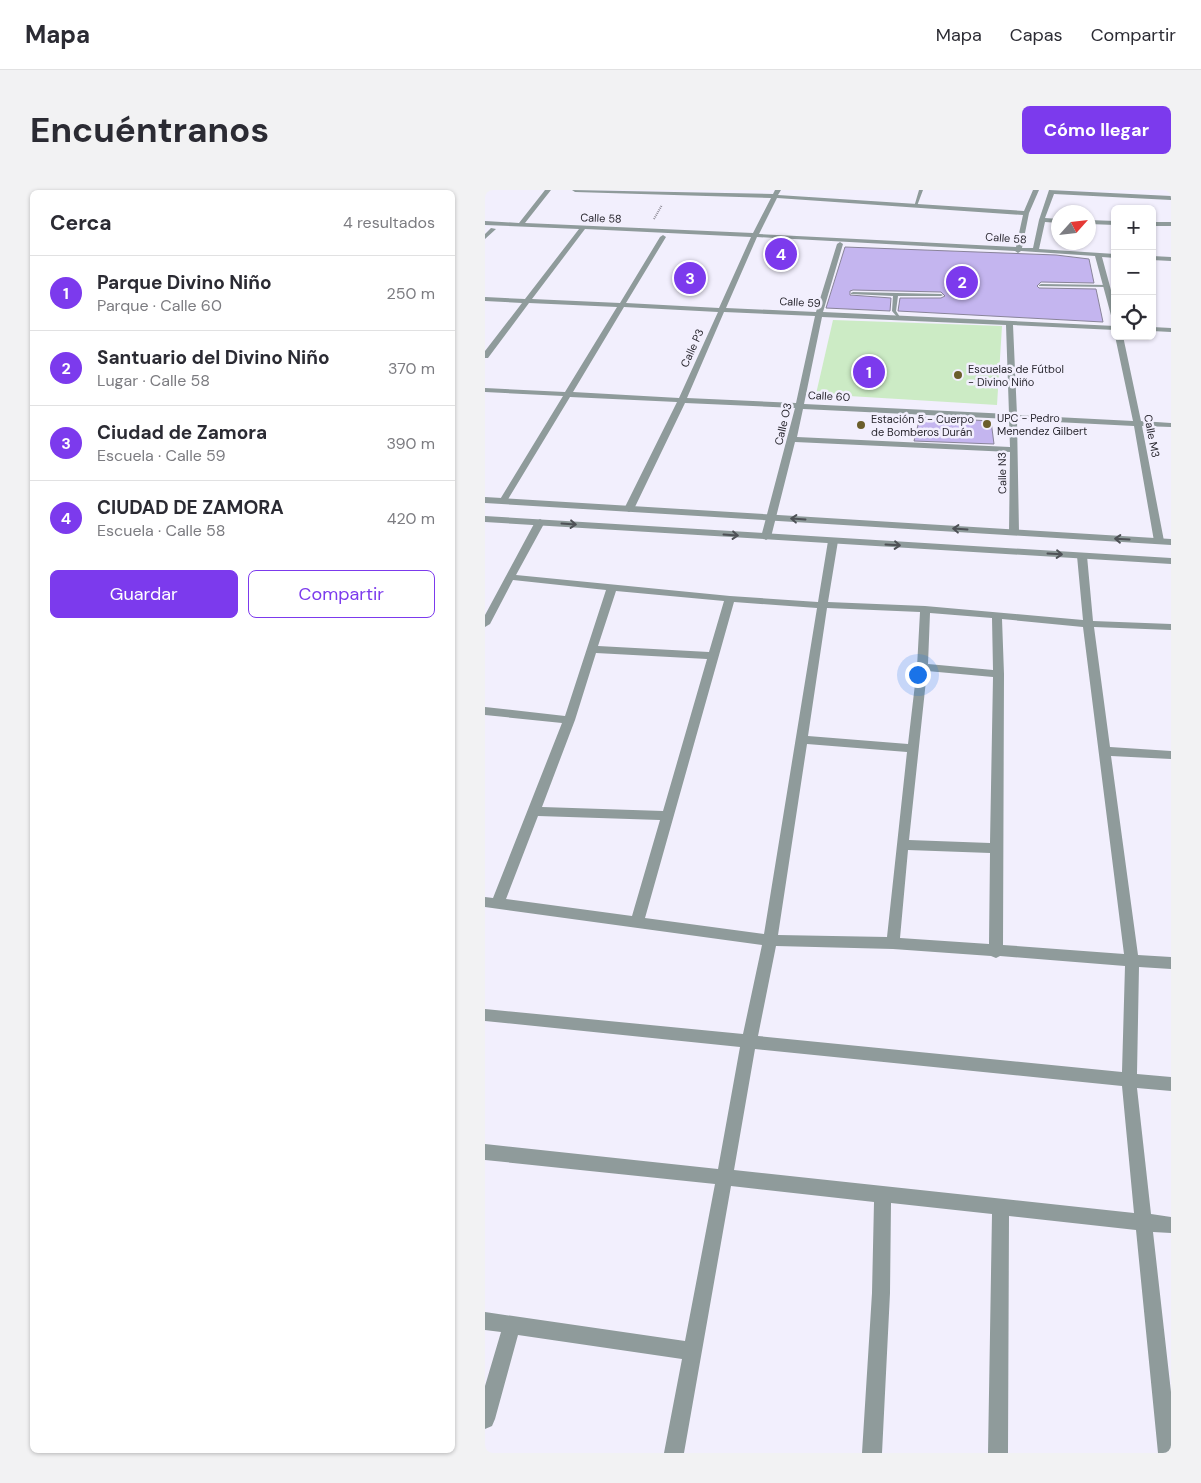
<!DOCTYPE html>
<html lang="es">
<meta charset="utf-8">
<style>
body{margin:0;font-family:"DM Sans",sans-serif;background:#f2f2f3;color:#2b2b33}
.controls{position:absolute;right:15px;top:15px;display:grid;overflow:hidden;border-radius:8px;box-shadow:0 1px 4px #0004}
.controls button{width:45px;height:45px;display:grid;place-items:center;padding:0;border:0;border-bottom:1px solid #e1e1e2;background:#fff;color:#2b2b33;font:25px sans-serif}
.compass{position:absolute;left:566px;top:15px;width:45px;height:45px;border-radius:50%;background:#fff;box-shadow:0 1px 4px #0004;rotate:63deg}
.you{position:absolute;left:432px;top:484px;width:18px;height:18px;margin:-12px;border:4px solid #fff;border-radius:50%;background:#1a73e8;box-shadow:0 0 0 8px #1a73e833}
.badge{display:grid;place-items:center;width:32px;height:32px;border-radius:50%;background:#7c3aed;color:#fff;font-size:16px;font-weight:700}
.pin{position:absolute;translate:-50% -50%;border:2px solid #fff;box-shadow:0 1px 5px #0006}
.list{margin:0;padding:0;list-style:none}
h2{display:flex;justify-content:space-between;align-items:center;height:65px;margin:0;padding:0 20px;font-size:21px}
h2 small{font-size:16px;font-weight:400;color:#7c7c81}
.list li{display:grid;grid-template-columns:32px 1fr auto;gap:15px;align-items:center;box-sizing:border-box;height:75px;padding:0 20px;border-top:1px solid #e1e1e2}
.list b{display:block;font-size:19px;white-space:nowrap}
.list p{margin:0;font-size:16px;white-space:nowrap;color:#7c7c81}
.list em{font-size:16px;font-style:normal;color:#7c7c81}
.actions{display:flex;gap:10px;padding:15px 20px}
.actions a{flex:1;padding:11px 0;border:1px solid #7c3aed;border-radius:8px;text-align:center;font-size:18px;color:#7c3aed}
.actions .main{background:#7c3aed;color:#fff}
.icon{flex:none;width:28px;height:28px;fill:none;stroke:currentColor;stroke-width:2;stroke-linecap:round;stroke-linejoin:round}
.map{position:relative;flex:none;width:686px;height:1263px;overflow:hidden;border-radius:8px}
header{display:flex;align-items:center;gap:30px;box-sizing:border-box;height:70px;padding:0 25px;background:#fff;border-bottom:1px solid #e1e1e2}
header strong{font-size:24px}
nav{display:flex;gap:28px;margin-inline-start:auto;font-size:18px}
.intro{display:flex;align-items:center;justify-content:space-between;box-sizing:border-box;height:120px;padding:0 30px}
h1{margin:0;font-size:35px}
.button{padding:12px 22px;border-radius:8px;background:#7c3aed;color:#fff;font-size:18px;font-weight:700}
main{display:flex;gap:30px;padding:0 30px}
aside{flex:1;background:#fff;border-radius:8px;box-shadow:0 1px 4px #0004}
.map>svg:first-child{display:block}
.green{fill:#ccebc5}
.building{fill:#c4b5ef;stroke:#898499}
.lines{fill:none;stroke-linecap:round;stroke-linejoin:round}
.path{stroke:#85828d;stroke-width:2;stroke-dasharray:1 1;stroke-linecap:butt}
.service{fill:#8f9b9b;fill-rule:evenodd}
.minor{fill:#8f9b9b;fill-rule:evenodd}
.tertiary{fill:#8f9b9b;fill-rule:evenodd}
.oneway{stroke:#4e5156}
.poi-dot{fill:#6b5e2b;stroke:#f2effd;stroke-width:2}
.labels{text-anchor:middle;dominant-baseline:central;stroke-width:5;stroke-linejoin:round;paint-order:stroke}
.far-street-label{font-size:11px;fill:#2b2931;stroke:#f2effd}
.far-poi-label{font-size:11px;fill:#2b2931;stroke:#f2effd;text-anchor:start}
</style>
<header>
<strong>Mapa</strong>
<nav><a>Mapa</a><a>Capas</a><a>Compartir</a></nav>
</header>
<div class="intro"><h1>Encuéntranos</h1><a class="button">Cómo llegar</a></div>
<main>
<aside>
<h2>Cerca<small>4 resultados</small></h2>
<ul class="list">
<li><span class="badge">1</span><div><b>Parque Divino Niño</b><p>Parque · Calle 60</p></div><em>250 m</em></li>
<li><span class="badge">2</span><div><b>Santuario del Divino Niño</b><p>Lugar · Calle 58</p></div><em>370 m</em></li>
<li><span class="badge">3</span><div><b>Ciudad de Zamora</b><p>Escuela · Calle 59</p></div><em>390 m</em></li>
<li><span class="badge">4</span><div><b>CIUDAD DE ZAMORA</b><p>Escuela · Calle 58</p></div><em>420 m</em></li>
</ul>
<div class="actions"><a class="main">Guardar</a><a>Compartir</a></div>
</aside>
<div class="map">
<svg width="686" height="1263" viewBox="0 0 686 1263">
<rect width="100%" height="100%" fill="#f2effd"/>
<path class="green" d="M348 130 517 136 512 215 331 204Z"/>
<path class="building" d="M360 57 571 65 604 69 609 93 556 92 552 96 554 98 611 99 618 132 413 121 415 108H456L460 106 456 102 368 100 365 101V105L406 108 405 121 341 118Z
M435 227 506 231 509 254 429 251Z"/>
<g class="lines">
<path class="path" d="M169 29 177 15"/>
<path class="service" d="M434 0H438L432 16 429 17Z
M556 94 622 95 624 96 622 97 554 96V95Z
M368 102 456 104 458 105 456 106H413L411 121 415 127 413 128 407 121 408 106 366 104V103Z"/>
<path class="minor" d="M60 0H66L40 33 268 43 286 8 90 2 87 0 288 4 290 0H296L293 5 539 21 548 0H554L544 23 537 58H548L554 30 564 0 686 6V10L569 4 560 28 574 29V33L560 32 554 59 630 64V68L617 67 630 115V131L627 129 610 66 536 61 533 63 530 61 272 47 241 118 331 122 352 54 355 52 358 54 338 122 630 136V140L528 135 532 225 648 231 630 146H638L656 231 686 233V237L657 236 679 351 674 354 669 351 649 236 532 230 534 342 529 345 524 342 525 262 310 252 286 347 281 350 276 347 310 218 200 213 149 319 144 322 139 319 192 212 85 207 22 311 21 313H15L14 311 78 206 0 202V198L80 202 132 117 44 113 3 168H0V161L37 113 0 111V107L40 109 94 39 0 35V31L34 33ZM292 8 538 25 531 57 274 44ZM100 39 266 47 234 118 141 113 181 47 178 45 175 47 135 113 47 109ZM139 117 233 122 194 208 88 202ZM239 122 330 126 311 213 202 208ZM337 127 521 135 524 224 319 214ZM318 219 524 229 525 257 312 247Z
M604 30 630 31V35L604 34Z
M667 32H686V36H667Z
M6 38 11 39 0 49V44Z
M667 66 686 67V71L667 70Z
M667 137 686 138V142L667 141Z
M55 329 60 332 31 385 245 406 333 412 343 351 348 348 353 351 343 412 440 416 598 430 592 366 597 363 602 366 608 431 686 434V440L609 437 625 557 686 561V569L626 566 653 765 686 767V779L654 777 652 884 686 887V901L652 898 666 1024 686 1027V1043L668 1042 686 1202V1263H673L651 1040 524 1026 523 1263H503L507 1024 406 1013 405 1103 397 1263H377L387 1103 389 1012 246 996 199 1263H179L197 1169 33 1145 10 1229 7 1236 0 1239V1196L16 1142 0 1140V1122L200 1151 230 994 0 970V954L233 979 255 857 0 831V819L258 844 277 755 0 717V707L8 708 77 533 0 525V517L80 526 121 400 28 390 5 434 0 437V425L50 332ZM131 401 239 411 224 462 113 456ZM249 412 332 418 279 744 160 728ZM342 418 435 422 432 477 423 554 323 546ZM445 423 507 428 508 480 443 474ZM517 429 598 437 639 764 518 755 519 484ZM111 463 222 469 178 621 57 617 90 530ZM442 481 508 487 505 653 424 650ZM322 554 422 562 402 747 293 745ZM53 626 175 630 147 726 21 709ZM423 660 505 663 504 754 415 748ZM291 756 408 759 506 766 511 768 515 766 640 776 637 882 273 846ZM270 859 637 896 649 1023 249 980Z"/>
<path class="tertiary" d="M0 307 686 349V355L0 313Z
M0 326 686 368V374L0 332Z"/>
</g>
<defs><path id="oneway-shaft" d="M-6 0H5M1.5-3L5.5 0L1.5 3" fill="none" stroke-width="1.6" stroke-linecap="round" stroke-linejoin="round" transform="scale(1.25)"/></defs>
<g class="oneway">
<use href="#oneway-shaft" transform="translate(313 329) rotate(-176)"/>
<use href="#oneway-shaft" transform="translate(84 334) rotate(4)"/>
<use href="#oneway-shaft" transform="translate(475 339) rotate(-176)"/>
<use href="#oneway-shaft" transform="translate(246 345) rotate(4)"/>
<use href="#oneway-shaft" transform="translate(637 349) rotate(-177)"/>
<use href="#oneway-shaft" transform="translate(408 355) rotate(3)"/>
<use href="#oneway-shaft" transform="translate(570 364) rotate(3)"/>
</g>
<g class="poi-dot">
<circle cx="473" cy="185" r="5"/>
<circle cx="502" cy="234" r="5"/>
<circle cx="376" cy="235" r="5"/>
</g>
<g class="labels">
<g class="far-street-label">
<text transform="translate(116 28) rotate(2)">Calle 58</text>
<text transform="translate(521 48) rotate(4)">Calle 58</text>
<text transform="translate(315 112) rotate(3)">Calle 59</text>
<text transform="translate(207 158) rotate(-66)">Calle P3</text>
<text transform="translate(344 206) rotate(3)">Calle 60</text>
<text transform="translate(298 234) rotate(-77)">Calle O3</text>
<text transform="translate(667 246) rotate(79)">Calle M3</text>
<text transform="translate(517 283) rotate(-91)">Calle N3</text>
</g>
<g class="far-poi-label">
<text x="483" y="179">Escuelas de Fútbol<tspan x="483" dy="13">- Divino Niño</tspan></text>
<text x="512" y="228">UPC - Pedro<tspan x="512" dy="13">Menendez Gilbert</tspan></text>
<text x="386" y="229">Estación 5 - Cuerpo<tspan x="386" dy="13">de Bomberos Durán</tspan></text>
</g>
</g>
</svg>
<div class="controls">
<button>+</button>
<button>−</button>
<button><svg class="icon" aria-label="locate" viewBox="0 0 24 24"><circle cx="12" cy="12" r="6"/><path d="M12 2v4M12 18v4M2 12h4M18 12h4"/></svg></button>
</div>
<svg class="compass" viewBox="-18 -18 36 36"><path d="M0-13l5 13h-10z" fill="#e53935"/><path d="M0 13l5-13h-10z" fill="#7c7c81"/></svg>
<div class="you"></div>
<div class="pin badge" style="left:384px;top:182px">1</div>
<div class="pin badge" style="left:477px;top:92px">2</div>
<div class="pin badge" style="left:205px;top:88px">3</div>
<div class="pin badge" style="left:296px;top:64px">4</div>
</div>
</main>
